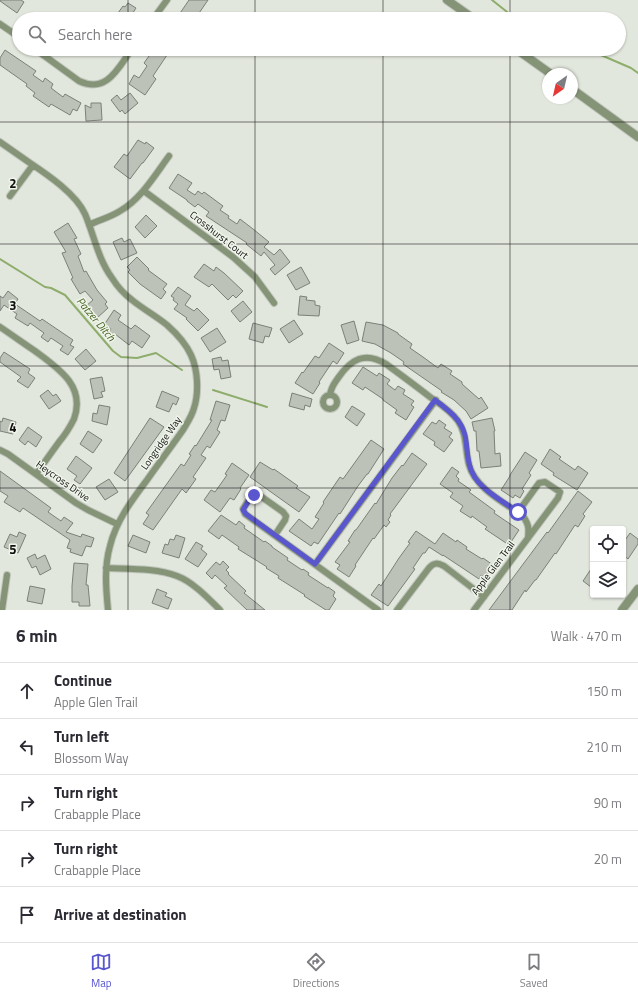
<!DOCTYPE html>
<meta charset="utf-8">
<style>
body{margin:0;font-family:"Titillium Web",sans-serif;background:#f7f7f7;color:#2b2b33}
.controls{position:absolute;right:12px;bottom:12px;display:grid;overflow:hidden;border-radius:4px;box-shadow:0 1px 3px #0004}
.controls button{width:36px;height:36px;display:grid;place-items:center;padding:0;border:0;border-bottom:1px solid #e1e1e2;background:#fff;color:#2b2b33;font:20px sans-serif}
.compass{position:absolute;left:542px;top:68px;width:36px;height:36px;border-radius:50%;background:#fff;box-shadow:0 1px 3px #0004;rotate:214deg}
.stop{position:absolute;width:12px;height:12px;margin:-9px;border:3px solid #5956ce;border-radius:50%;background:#fff}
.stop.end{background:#5956ce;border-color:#fff;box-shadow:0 1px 4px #0008}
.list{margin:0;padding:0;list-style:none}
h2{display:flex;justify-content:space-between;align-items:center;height:52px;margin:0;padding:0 16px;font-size:17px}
h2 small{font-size:13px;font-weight:400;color:#7c7c81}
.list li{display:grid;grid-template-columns:26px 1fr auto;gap:12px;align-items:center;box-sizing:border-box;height:56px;padding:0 16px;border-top:1px solid #e1e1e2}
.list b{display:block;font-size:15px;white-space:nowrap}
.list p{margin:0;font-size:13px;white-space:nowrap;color:#7c7c81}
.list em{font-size:13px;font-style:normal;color:#7c7c81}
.icon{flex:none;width:22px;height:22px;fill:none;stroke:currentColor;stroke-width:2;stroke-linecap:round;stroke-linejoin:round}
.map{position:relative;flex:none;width:638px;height:610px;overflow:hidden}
.search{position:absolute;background:#fff;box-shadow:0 1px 3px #0004;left:12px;right:12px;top:12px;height:44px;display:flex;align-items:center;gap:10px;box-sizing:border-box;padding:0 14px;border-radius:22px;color:#7c7c81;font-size:15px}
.sheet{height:332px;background:#fff}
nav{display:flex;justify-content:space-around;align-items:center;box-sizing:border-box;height:56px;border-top:1px solid #e1e1e2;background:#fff;font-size:11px;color:#7c7c81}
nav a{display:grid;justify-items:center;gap:2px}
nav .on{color:#5956ce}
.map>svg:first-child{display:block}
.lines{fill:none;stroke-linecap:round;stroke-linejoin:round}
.stream{stroke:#8ead6c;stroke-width:2}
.building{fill:#bdc2b9;stroke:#7c8178}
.minor-casing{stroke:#c0c5bc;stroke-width:8}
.tertiary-casing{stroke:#c0c5bc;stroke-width:10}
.minor{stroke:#859377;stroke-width:6}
.tertiary{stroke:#859377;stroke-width:8}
.route{stroke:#5956ce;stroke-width:5}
.grid{fill:none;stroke:#10110e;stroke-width:1;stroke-opacity:0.55}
.labels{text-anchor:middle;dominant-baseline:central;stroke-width:3;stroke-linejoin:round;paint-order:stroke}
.street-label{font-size:10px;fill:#10110e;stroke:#eff4ea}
.water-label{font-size:11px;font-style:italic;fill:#45621e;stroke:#eff4ea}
.grid-label{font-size:13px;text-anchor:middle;font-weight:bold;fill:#10110e;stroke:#eff4ea;stroke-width:3;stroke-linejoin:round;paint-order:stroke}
</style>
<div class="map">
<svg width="638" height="610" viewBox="0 0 638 610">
<rect width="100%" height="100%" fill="#e2e7dd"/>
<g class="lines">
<path class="stream" d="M492 0 516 19
M587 49 631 68 638 73
M0 259 45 287 51 288 65 295 113 351 121 357 137 358 156 353 182 370
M213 390 267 407"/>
</g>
<path class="building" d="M0 0H21L24 2 17 13 0 1Z
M189 0H208L195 19H176Z
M128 3 136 8 129 19H126L118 13 123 6 125 7Z
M154 49H171L153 76 156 79 145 95 129 84 134 75 139 78 147 66 144 63Z
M5 50 36 71 33 75 43 82 45 78 53 84 51 88 63 97 65 94 81 103 77 111 73 109 70 115 51 104 49 107 33 96 35 93 26 86 27 84 0 65V58Z
M130 93 138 103 125 114 122 110 120 112 111 100 117 95 121 100Z
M91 103H101L102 120 86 121 85 105 91 108Z
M138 140 145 144 146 142 154 148 143 163H142L130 179 114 167 124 154 127 156Z
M178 174 192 183 187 190 195 195 198 191 202 194 204 192 223 206 220 210 229 216 228 218 237 224 240 219 253 229 269 242 264 247 274 255 280 249 290 262 275 275 270 269 275 265 264 252 261 256 246 244 247 243 206 216 209 212 198 204 195 207 187 201V200L169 188Z
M146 215 157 226 145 238 135 227Z
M68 223 77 238 74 239 81 254 78 256 84 272 86 271 97 290 107 302 105 304 108 308 97 318 86 306 93 300 85 291 80 294 71 279 73 278 62 253 66 252 54 232Z
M122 238 124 242 130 239 137 253 121 260 113 242Z
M137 257 149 269 148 270 167 284 163 289 166 292 161 299 140 284 128 272 130 270 127 267Z
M204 264 214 271 216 267 224 273 243 291 236 298 233 295 228 300 212 284 209 287 194 277Z
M301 267 310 283 296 290 287 275Z
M178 287 191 296 185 305 194 311 197 308 209 320 198 331 186 319 187 318 174 309 178 304 173 300 174 298 171 296Z
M8 291 18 299 15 304 40 321 42 319 73 340 70 345 74 347 68 355 60 350 63 346 51 338 48 342 41 337 44 333 30 323 28 326 15 318 17 314 4 305 0 311V296L3 298Z
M300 296 307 297 306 300 315 301V305L320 306 319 316 298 315Z
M243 301 252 312 240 322 231 311Z
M114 310 121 315 118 320 131 329 135 325 150 336 142 348 132 341 129 345 115 334 113 337 108 333 111 329 104 325Z
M294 320 303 334 289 343 280 329Z
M354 321 359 340 347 344 341 325Z
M366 322 383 325 398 333V334L412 344 410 348 423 357 438 368 441 364 452 371 450 374 462 382V384L479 399 481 397 488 408 471 419 466 411 454 400 441 392 442 391 403 364 404 362 391 353 375 344 362 341Z
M253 323 272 328 269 337 265 336 263 343 249 339Z
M217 328 226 342 210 352 201 338Z
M329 343 344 353 337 364 333 361 319 382 320 383 313 394 295 383 302 372 303 373 315 356 319 358Z
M86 349 96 361 85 370 75 359Z
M4 352 30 369 28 373 35 378 28 388 17 381 21 377 0 362V358Z
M221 357 222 361 228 360 231 377 221 379 219 369 214 370 212 359Z
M363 367 377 376 379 373 390 380 387 384 395 390 398 386 405 390 403 394 414 401 411 405 414 407 406 420 395 413 397 410 383 400V399L365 387 363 390 352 383Z
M102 377 105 391 101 392 103 397 94 399 90 379Z
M48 390 53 396 56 394 61 401 49 409 40 396Z
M162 391 179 398 176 405 173 403 169 412 156 407Z
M292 393 312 399 310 407 305 405 304 410 289 406Z
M216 401 230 405 225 421 221 420 217 430 220 432 210 448 207 446 201 455 206 458 193 477 196 479 186 493 182 489 153 530 143 524 149 515 146 513 181 464 184 466 191 455 189 454 195 445 196 446 212 420H210Z
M99 405 110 407 107 425 92 421 93 413 97 414Z
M352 406 365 414 357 426 345 417Z
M3 418 16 422 13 434 0 431V421L2 422Z
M150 418 164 427 125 481 114 473Z
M492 418 495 431H494L495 454 500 453 501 466 481 468 479 451H477L476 431H474L472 422Z
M439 420 446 425 444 428 452 433 449 437 453 440 444 452 434 445 435 442 423 434 432 422 436 424Z
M28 427 42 437 36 447 28 441 25 445 19 440Z
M88 431 102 440 93 453 80 444Z
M371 440 384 449 368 474H367L358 486 340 514 339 513 318 544 314 542 311 546 289 531 299 519 312 529 319 519 315 517 324 503 323 502 340 477 343 479Z
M550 449 561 457 559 459 575 470 578 466 588 473 577 490 553 475 554 473 541 464Z
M525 452 537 460 529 473 531 475 522 489 524 491 520 498 515 495 513 498 501 490 510 476V475Z
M412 453 427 464 390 514 391 515 388 520 390 522 386 527 384 525 374 539 373 538 355 565 356 566 349 577 337 569 340 565 335 562 350 542 348 541 355 530H356L375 503 376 504 392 478 402 465 403 466Z
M76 456 92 468 80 484 74 480 77 476 67 469Z
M260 462 273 470 274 469 298 486 296 488 310 497 299 512 250 477Z
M232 463 249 475 240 488 241 489 234 500 230 498 220 512 204 500 211 490 215 492 227 475 225 474Z
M452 467 459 472 456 476 459 479 458 481 471 490 469 492 495 511 494 513 519 530 509 545 485 529 487 527 472 516 471 518 460 511 463 506 450 497 453 493 440 484Z
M0 471 51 508 48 512 61 521 64 517 73 523 66 532 81 537 82 534 94 538 91 547 86 546 82 556 70 552 71 549 67 548 70 540 23 508 20 512 4 502 8 496 0 491Z
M109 479 118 492 105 500 96 487Z
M578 491 592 502 583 514 585 516 578 527 575 525 556 554 555 553 536 580H535L526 592 525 590 512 610H489L547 532 548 533Z
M221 515 236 525 239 521 245 526 244 528 264 542 265 541 272 546V547L288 558 287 560 302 570 303 569 309 573 308 575 328 588V587L335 592 333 596 336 599 329 610H326L304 596 305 595 278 578 279 576 266 568 267 567 238 549 239 547 222 535 219 539 208 531Z
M416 531 435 544 443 533 456 542 457 540 467 547 466 549 482 559 483 558 493 565 485 578 481 575 479 579 443 555V556L429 547 425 553H423L413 568 415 569 388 606 371 595 379 584 381 586 399 558 410 543 408 542Z
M19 532 26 535 18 553 4 547 10 534 17 537Z
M630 533 638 539V544L628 559 623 555V543Z
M133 535 150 542 146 553 128 546Z
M176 535 185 538 179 558 162 553 165 544 168 545 170 539 174 540Z
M196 542 203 546 201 549 207 554 198 567 185 559Z
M35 554 37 559 45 555 51 569 40 575 36 566 32 568 27 558Z
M223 561 229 567 226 570 229 573 228 574 246 591 244 593 265 610H247L224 588 227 586 215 575 212 579 206 573 216 562 220 565Z
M74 563 88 564 86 585H88L90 606H79V602H72V586Z
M593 566V583L591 587 583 581Z
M30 586 45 589 42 604 27 601Z
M157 589 167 593 165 596 172 599 168 609 152 603Z"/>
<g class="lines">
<g class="minor-casing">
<path id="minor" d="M153 19 167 0
M0 24 19 37
M35 49 79 81C107 94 118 68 132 49
M0 142C10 149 20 156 30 163 48 175 76 194 85 214 94 235 98 259 112 278 117 286 124 294 132 300 143 309 156 316 167 325 176 333 186 344 191 355 198 370 199 393 194 408 192 416 187 423 183 430 171 447 159 463 147 480 132 500 116 521 110 546 104 567 106 589 108 610
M144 191 233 257 255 277 274 303
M10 196 33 165
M89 225C99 220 111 217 120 211 141 199 155 175 169 156
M0 327C12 335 23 343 35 351 58 368 86 386 74 419 70 427 65 435 59 442 51 453 44 463 36 474
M323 402a7 7 0 1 1 14 0a7 7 0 1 1-14 0Z
M330 395C331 387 334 384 338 378 351 359 365 351 386 364 401 375 416 386 430 397 440 404 451 411 458 421 467 434 465 450 469 465 475 488 505 503 523 516 529 525 529 528 528 538
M0 450 8 454 76 503 88 510 117 524
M275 535 285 520 286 516 283 512 259 495C250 495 247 503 243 509L245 514 378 610
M315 564 436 400
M106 568C128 569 157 568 177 576 193 582 208 598 220 610
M2 610 7 575
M397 610 429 568C434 562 438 563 444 566L484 597
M474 610 558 498 560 492 545 482 539 483 518 512"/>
</g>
<g class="tertiary-casing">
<path id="tertiary" d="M447 0 474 19
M516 49 551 74
M572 89 638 137
M622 610 638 589"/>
</g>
<use href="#minor" class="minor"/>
<use href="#tertiary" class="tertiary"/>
</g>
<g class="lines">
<path class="route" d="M254 495 251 497 243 510 246 514 315 564 435 400C447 409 461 419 465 435 468 448 466 462 473 474 480 489 504 502 518 512"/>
</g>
<path class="grid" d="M128 0V19M255 0V19M383 0V19M510 0V19M128 49V610M255 49V610M383 49V610M510 49V610M0 122H638M0 244H638M0 366H638M0 488H638"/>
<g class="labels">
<g class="street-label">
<text transform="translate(219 235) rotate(38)">Crosshurst Court</text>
<text transform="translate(161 443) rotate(-55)">Longridge Way</text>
<text transform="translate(63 481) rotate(35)">Heycross Drive</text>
<text transform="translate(493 568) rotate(-53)">Apple Glen Trail</text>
</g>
<g class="water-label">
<text transform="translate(96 319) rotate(50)">Patzer Ditch</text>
</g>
</g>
<g class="grid-label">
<text x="13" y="188">2</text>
<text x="13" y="310">3</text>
<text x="13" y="432">4</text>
<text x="13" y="554">5</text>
</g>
</svg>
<div class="controls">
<button><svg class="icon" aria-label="locate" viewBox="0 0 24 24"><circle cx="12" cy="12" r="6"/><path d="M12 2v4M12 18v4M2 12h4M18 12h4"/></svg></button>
<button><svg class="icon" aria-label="layers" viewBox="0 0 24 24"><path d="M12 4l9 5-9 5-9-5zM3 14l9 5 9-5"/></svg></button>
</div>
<svg class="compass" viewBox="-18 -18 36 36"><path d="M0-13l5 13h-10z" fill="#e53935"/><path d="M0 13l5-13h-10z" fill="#7c7c81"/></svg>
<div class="stop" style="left:518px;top:512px"></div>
<div class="stop end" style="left:254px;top:495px"></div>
<div class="search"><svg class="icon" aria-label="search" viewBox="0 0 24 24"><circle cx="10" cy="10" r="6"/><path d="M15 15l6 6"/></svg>Search here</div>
</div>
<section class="sheet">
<h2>6 min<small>Walk · 470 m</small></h2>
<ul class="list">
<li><svg class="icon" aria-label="ahead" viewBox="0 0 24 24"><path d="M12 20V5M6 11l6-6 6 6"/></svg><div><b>Continue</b><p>Apple Glen Trail</p></div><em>150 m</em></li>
<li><svg class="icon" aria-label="left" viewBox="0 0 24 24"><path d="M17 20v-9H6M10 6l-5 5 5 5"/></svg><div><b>Turn left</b><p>Blossom Way</p></div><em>210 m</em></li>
<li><svg class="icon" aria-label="right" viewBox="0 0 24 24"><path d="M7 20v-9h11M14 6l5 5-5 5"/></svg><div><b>Turn right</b><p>Crabapple Place</p></div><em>90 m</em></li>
<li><svg class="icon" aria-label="right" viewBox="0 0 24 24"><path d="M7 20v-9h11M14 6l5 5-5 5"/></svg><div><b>Turn right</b><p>Crabapple Place</p></div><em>20 m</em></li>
<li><svg class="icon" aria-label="arrive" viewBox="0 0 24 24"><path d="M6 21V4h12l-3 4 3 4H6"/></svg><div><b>Arrive at destination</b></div></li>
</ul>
</section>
<nav>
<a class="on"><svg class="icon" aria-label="map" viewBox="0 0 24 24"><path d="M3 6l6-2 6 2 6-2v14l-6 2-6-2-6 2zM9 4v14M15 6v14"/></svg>Map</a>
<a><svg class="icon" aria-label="directions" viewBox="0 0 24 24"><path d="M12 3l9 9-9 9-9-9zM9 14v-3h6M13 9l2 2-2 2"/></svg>Directions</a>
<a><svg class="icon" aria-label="saved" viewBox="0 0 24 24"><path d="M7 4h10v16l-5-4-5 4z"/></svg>Saved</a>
</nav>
